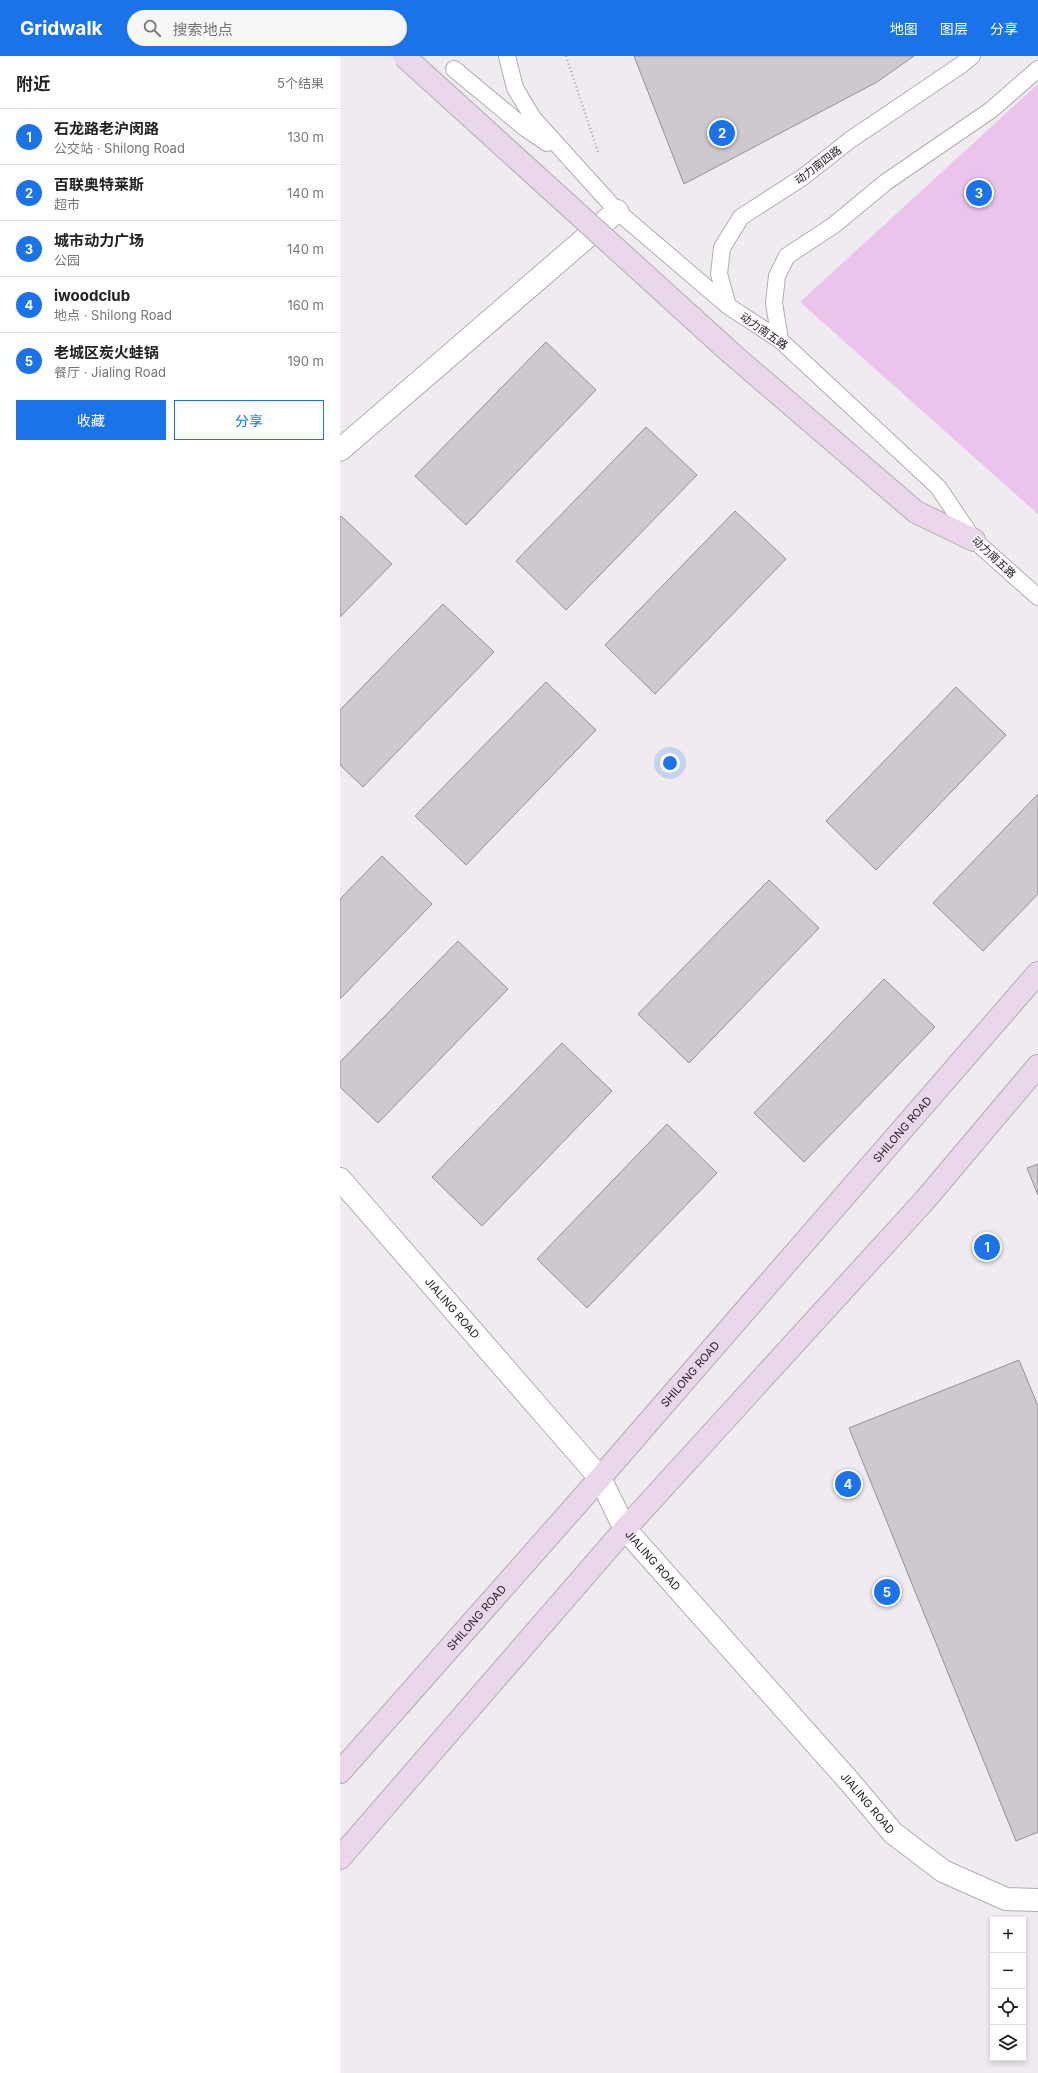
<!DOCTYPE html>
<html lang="zh">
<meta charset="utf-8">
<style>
body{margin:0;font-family:Inter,"Noto Sans SC",sans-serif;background:#f6f6f6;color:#222}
.controls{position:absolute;right:12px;bottom:12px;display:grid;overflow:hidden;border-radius:0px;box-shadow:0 2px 6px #0003}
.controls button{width:36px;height:36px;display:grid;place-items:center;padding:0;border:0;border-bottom:1px solid #e0e0e0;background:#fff;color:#222;font:20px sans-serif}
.you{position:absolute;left:330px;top:707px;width:14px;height:14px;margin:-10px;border:3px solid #fff;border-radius:50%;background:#1a73e8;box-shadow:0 0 0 6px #1a73e833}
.badge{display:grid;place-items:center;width:26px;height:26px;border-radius:50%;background:#1a73e8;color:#fff;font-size:13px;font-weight:700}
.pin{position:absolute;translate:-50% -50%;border:2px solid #fff;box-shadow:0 1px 4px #0006}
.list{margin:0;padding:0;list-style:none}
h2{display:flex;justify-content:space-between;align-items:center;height:52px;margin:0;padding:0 16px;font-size:17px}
h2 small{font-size:13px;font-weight:400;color:#767676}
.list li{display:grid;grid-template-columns:26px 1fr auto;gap:12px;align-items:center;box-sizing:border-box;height:56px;padding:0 16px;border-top:1px solid #e0e0e0}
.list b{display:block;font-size:15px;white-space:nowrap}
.list p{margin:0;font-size:13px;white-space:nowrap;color:#767676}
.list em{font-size:13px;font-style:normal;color:#767676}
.actions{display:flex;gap:8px;padding:12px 16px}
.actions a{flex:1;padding:9px 0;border:1px solid #1a73e8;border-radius:0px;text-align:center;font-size:14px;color:#1a73e8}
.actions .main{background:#1a73e8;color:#fff}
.icon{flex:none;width:22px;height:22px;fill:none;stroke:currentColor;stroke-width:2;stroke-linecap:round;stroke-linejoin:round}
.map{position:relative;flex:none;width:698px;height:2017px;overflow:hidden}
header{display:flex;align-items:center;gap:24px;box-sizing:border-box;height:56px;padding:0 20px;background:#1a73e8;color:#fff}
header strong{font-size:19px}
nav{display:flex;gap:22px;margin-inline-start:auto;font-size:14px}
.search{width:280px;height:36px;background:#f6f6f6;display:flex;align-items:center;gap:10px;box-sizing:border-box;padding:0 14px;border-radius:22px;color:#767676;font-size:15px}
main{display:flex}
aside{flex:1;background:#fff}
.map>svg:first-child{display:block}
.green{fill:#eac4eb}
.building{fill:#cec9ce;stroke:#959195}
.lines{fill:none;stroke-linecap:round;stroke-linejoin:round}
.service-casing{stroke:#b1adb1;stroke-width:18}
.minor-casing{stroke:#b1adb1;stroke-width:24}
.secondary-casing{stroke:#b1adb1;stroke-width:24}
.path{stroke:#aba7ab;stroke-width:2.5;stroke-dasharray:1 3;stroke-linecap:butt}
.service{stroke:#fff;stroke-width:16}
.minor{stroke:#fff;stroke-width:22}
.secondary{stroke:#ebd7ec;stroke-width:22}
.secondary-bridge-casing{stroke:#b1adb1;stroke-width:24;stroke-linecap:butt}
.secondary-bridge{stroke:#ebd7ec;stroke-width:22}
.labels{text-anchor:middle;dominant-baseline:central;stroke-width:3;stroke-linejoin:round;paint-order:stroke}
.street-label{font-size:11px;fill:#222122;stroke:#fdf8fd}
</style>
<header>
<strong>Gridwalk</strong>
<div class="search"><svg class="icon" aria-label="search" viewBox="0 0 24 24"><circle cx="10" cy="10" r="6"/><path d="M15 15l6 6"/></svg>搜索地点</div>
<nav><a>地图</a><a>图层</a><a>分享</a></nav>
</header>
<main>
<aside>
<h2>附近<small>5个结果</small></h2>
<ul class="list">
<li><span class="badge">1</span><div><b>石龙路老沪闵路</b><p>公交站 · Shilong Road</p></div><em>130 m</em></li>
<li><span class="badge">2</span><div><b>百联奥特莱斯</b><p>超市</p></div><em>140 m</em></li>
<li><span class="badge">3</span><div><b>城市动力广场</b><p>公园</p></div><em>140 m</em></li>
<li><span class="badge">4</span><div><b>iwoodclub</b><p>地点 · Shilong Road</p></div><em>160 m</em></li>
<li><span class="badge">5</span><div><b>老城区炭火蛙锅</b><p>餐厅 · Jialing Road</p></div><em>190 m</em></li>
</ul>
<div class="actions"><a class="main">收藏</a><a>分享</a></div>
</aside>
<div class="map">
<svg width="698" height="2017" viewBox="0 0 698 2017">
<rect width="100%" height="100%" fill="#f0ebf0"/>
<path class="green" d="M698 28V458L460 246Z"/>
<path class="building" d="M294 0H574L537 26 344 128Z
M206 286 256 334 126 469 75 420Z
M306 371 357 419 226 554 176 505Z
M395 455 446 503 315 638 265 589Z
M1 460 52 508 0 561V461Z
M103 548 154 596 23 731 0 709V654Z
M206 626 256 674 126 809 75 760Z
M616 631 666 679 536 814 486 765Z
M698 738V838L643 895 593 847Z
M42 800 92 848 0 943V843Z
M429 824 479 872 349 1007 298 958Z
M118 885 168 933 38 1067 0 1031V1006Z
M544 923 595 971 464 1106 414 1057Z
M222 987 272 1035 142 1170 92 1121Z
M327 1068 377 1117 247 1252 197 1203Z
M698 1108V1139L687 1112Z
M679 1304 698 1350V1776L676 1785 509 1372Z"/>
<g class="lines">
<g class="service-casing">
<path id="service" d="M167 0 175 32 193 62 277 155 388 250 440 284 598 431 634 484 698 541
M114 13 185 72 207 87
M388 250 379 218 382 192 401 161 463 121 510 84 621 9 632 0
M440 284 434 247 437 220 447 200 494 169 546 126 651 54 698 13"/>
</g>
<g class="minor-casing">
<g id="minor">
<path d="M0 394 277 155"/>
<path id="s1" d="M0 1123 260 1422 285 1473 509 1725 553 1777 603 1815 666 1843 698 1844"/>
</g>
</g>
<g class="secondary-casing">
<g id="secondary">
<path d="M392 298 576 456 634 484"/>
<path id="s2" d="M0 1716 260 1422 698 917"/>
<path d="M0 1802 285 1473 585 1144 698 1010"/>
</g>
</g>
<path class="path" d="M226 0 258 96"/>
<use href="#service" class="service"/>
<use href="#minor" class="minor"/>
<use href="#secondary" class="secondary"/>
<g class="secondary-bridge-casing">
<path id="secondary-bridge" d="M64 0 392 298"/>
</g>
<use href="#secondary-bridge" class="secondary-bridge"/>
</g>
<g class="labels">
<g class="street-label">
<text transform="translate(478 109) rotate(-37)">动力南四路</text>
<text transform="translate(424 275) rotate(35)">动力南五路</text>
<text transform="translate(654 501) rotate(43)">动力南五路</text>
<text stroke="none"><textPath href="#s2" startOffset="854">SHILONG ROAD</textPath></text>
<text stroke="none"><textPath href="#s1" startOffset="171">JIALING ROAD</textPath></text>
<text stroke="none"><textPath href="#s2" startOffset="530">SHILONG ROAD</textPath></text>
<text stroke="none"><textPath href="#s1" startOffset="495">JIALING ROAD</textPath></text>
<text stroke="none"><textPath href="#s2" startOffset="206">SHILONG ROAD</textPath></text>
<text stroke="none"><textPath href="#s1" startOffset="819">JIALING ROAD</textPath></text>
</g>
</g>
</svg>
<div class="controls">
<button>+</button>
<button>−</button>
<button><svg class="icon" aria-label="locate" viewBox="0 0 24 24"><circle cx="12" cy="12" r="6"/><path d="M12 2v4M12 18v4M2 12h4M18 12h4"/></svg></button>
<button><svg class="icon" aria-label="layers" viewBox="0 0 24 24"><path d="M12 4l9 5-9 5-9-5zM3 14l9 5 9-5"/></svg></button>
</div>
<div class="you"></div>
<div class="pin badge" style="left:647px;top:1191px">1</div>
<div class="pin badge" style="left:382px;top:77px">2</div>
<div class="pin badge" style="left:639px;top:137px">3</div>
<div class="pin badge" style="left:508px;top:1428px">4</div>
<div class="pin badge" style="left:547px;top:1536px">5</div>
</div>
</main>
